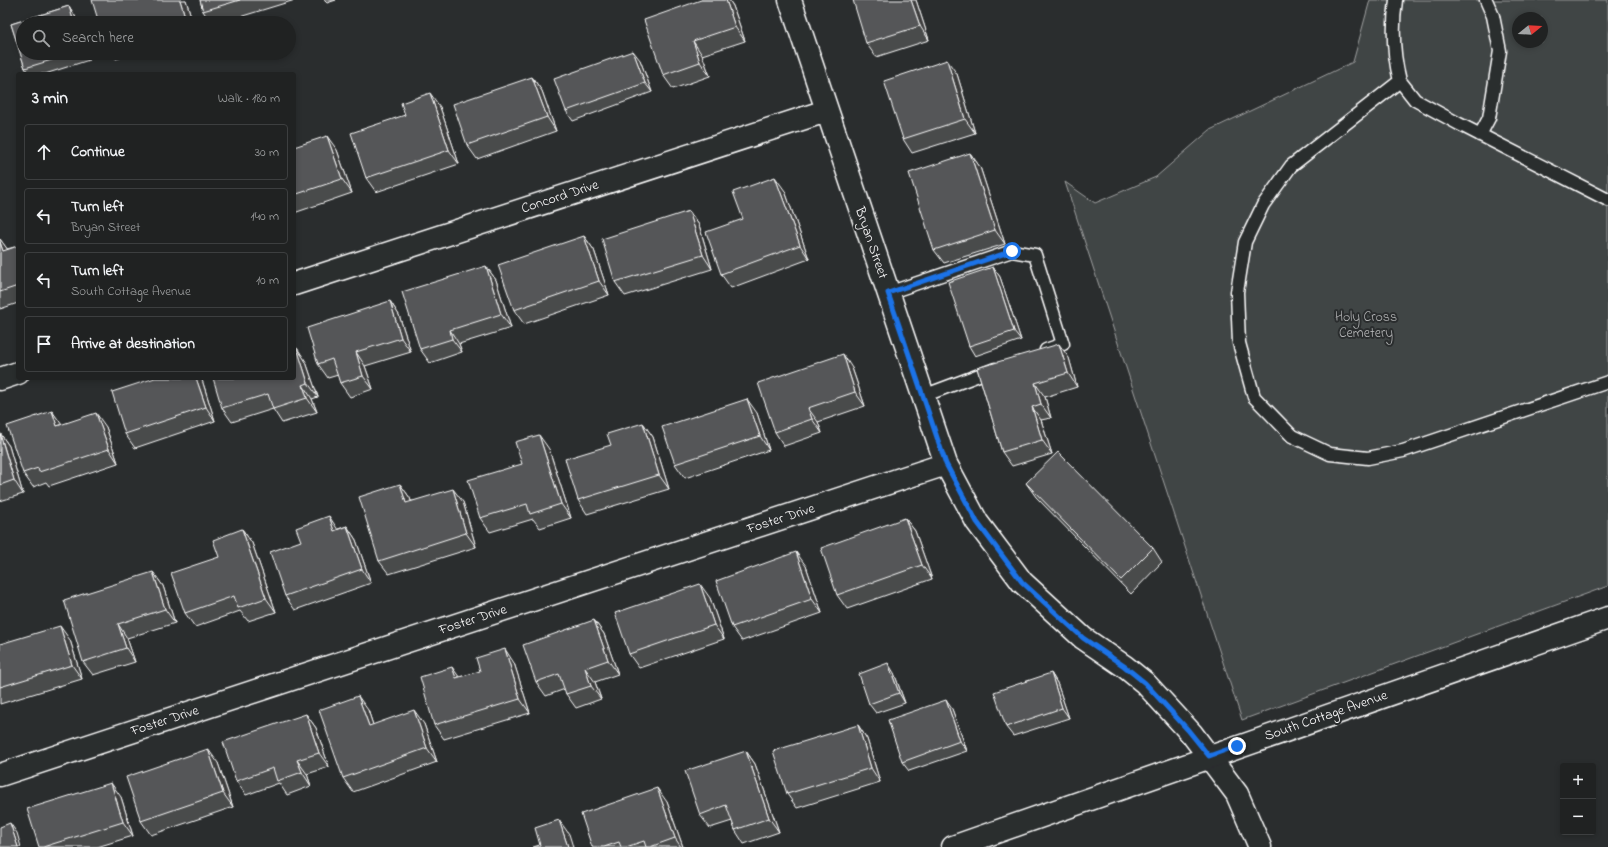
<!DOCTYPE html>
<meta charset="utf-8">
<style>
body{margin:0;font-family:"Indie Flower",sans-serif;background:#282a2a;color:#f1f3f6}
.controls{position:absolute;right:12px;bottom:12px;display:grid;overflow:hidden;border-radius:4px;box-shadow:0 2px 6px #0003}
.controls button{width:36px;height:36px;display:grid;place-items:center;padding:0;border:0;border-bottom:1px solid #3d3f40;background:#202222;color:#f1f3f6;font:20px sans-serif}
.compass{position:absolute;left:1512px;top:12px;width:36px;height:36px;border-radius:50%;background:#202222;box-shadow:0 2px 6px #0003;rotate:72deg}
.stop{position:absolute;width:12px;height:12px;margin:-9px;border:3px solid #1a73e8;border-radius:50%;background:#fff}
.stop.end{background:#1a73e8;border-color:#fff;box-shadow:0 1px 4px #0008}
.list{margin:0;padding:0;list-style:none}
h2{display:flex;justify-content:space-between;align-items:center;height:52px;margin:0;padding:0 16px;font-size:17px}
h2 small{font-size:13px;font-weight:400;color:#a2a4a5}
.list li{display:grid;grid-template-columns:26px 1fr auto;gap:12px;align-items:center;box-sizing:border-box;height:56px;margin:0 8px 8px;padding:0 8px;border:1px solid #3d3f40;border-radius:4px}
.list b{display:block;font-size:15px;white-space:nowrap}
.list p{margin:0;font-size:13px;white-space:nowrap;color:#a2a4a5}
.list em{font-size:13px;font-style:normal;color:#a2a4a5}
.icon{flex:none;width:22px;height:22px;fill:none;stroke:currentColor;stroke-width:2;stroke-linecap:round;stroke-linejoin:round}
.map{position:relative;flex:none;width:1608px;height:847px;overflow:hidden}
.search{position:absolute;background:#202222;box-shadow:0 2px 6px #0003;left:16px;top:16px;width:280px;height:44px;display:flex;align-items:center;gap:10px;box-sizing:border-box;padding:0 14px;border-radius:22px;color:#a2a4a5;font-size:15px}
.panel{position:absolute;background:#202222;box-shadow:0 2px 6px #0003;left:16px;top:72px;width:280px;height:308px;border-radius:4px}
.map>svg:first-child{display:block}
.green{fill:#414445;stroke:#a0a2a2;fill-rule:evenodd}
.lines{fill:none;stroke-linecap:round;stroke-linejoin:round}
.service-casing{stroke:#fff;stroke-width:15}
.minor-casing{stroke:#fff;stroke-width:25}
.secondary-casing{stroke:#fff;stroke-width:25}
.service{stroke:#2a2d2e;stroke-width:12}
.minor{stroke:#2a2d2e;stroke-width:22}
.secondary{stroke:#2a2d2e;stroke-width:22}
.wall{fill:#494b4c;stroke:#fff}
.shaded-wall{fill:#3c3d3e;stroke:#fff}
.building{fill:#555758;stroke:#fff}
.route{stroke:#1a73e8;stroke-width:5}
.labels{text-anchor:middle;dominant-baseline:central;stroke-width:4;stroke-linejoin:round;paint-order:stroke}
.street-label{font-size:14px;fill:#fff;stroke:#2a2d2e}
.park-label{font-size:14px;fill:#b3b4b5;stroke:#2a2d2e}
</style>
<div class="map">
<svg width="1608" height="847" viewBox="0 0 1608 847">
<rect width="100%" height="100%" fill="#2a2d2e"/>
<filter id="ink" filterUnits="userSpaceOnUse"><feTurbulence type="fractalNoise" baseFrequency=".025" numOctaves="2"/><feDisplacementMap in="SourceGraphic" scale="8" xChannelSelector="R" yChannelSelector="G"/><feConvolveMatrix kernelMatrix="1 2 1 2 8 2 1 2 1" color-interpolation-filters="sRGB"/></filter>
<g filter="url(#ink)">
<path class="green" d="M1370 0H1608V586L1242 720 1065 182 1095 203 1156 177 1210 130 1353 62ZM1518 18H1542V42H1518Z"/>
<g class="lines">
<g class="service-casing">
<path id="service" d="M1396 0C1392 28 1393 54 1400 81L1291 166 1263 205 1245 242 1237 292 1239 343 1254 397 1292 436 1330 454 1368 458 1403 451 1608 382
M1400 81 1415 100 1459 124 1608 200
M1480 135 1489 118 1500 51 1493 16 1486 0
M888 293 1012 251 1035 255 1063 344 1046 350
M923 396 995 369"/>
</g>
<g class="minor-casing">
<path id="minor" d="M790 0 946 464 977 522 1022 582 1083 638 1124 666 1145 683 1192 734 1237 794 1260 847
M294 284 826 111
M0 379 18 373
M0 775 946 464"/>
</g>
<g class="secondary-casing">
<path id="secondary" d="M953 847 1608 618"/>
</g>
<use href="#service" class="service"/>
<use href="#minor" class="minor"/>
<use href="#secondary" class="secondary"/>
</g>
<path class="wall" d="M186 0 193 23H99Z
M200 0H295L220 23H211L203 11Z
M324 0H336L327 3Z
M701 0H729L733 6 745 41 702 55 710 76 673 89 663 75Z
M916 0 929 40 876 57 866 43Z
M69 6 75 16 77 23H23V53H87L89 60 45 74H29L25 68 11 24Z
M112 53H136L116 59Z
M640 60 652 92 573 121 566 111Z
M957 74 975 133 912 153 903 139Z
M532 77 542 91 556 131 477 159 467 145Z
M440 107 459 164 376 192 366 178Z
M294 147 337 150 352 193 294 213Z
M970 153 980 167 1005 244 944 263 934 250Z
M785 191 809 259 731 288 721 274 743 219Z
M689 211 699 225 712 269 625 296 615 282Z
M584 236 594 250 609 295 524 324 514 310Z
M0 239 7 249 18 246V303L0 309Z
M486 266 496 280 511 328 459 344 462 352 430 363 420 349Z
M993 267 1000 277 1021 340 975 356 969 346Z
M390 301 399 315 411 352 365 366 373 389 350 397 340 383 338 375 328 378 318 364Z
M297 348 306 362 318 397 312 399 317 412 282 423 273 409 232 422 222 408Z
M1069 358 1077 387 1045 397 1051 418 1041 420 1052 454 1012 466 1002 452 977 368Z
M852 368 865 406 818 422 822 433 784 446 775 432Z
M202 380 215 421 135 448 125 434Z
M52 411 61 425 106 427 118 463 49 486 46 482 33 487 23 473Z
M757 413 769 450 685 478 675 464Z
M643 423 653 437 669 489 587 514 578 500Z
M0 433 9 446 23 494 0 501Z
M549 449 571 518 540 528 533 519 490 532 480 518 522 464Z
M1026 483 1153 548 1162 562 1131 594 1036 497Z
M400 484 410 498 411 501 463 502 476 547 389 574 379 561Z
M905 518 915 531 932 579 847 609 837 595Z
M347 526 356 540 371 583 295 610 285 596 338 529Z
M242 529 252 543 276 612 248 621 240 611 195 627 185 613 219 557Z
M806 566 822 613 742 641 732 627Z
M153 572 163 586 175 623 127 638 135 662 93 675 83 662Z
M710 598 724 639 639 668 629 654Z
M594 620 604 634 618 674 595 682 601 699 576 708 566 694 565 689 546 696 536 682Z
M70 640 82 679 0 704V644Z
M514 663 530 713 444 739 434 725 459 677Z
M894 673 905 703 876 713 869 704Z
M1051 673 1057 683 1069 718 1013 736 1006 727Z
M952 709 967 751 909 771 902 762Z
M368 710 373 725 424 724 437 762 353 792 343 778Z
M306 714 316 728 329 767 307 774 311 786 287 795 279 783 246 795 236 781Z
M858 725 867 739 880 782 797 808 787 794Z
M746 751 755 764 779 832 744 844 735 830 732 821 710 828 700 815Z
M218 763 233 807 151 835 141 821Z
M121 797 133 836 97 847H39Z
M667 802 683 847H592Z"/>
<path class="shaded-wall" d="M180 0H186L193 23H189L186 20Z
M726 0H729L733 6 745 41 735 27Z
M911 0H916L929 40 920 26Z
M69 6 75 16 77 23H74Z
M693 41 702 55 710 76 700 62Z
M633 51 640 60 652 92 645 83Z
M84 53H87L89 60Z
M947 60 957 74 975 133 965 119Z
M532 77 542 91 556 131 547 117Z
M430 93 440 107 459 164 449 150Z
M327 136 337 150 352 193 342 179Z
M970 153 980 167 1005 244 995 230Z
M775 177 785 191 809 259 800 245Z
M689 211 699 225 712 269 703 255Z
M584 236 594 250 609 295 599 281Z
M0 239 8 250 3 251 0 242Z
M486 266 496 280 511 328 501 314Z
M993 267 1000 277 1021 340 1014 331Z
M390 301 399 315 411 352 401 338Z
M450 330 459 344 462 352 452 339Z
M1059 344 1069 358 1077 387 1068 373Z
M297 348 306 362 318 397 308 383Z
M356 352 365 366 373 389 363 376Z
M843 354 852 368 865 406 855 392Z
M196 378H200L202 380 215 421 206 407Z
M1035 383 1045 397 1051 418 1041 404Z
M303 385 312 399 317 412 307 398Z
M747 399 757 413 769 450 760 436Z
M1032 407 1041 420 1052 454 1042 440Z
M808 408 818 422 822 433 812 419Z
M52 411 62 425 57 426Z
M96 413 106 427 118 463 109 449Z
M643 423 653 437 669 489 659 475Z
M0 433 9 446 23 494 14 480Z
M539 435 549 449 571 518 561 504Z
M400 484 410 498 416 517 406 503Z
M453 489 463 502 476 547 466 533Z
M329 516 338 530 334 531Z
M905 518 915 531 932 579 922 565Z
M347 526 356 540 371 583 362 569Z
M242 529 252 543 276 612 266 598Z
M796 552 806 566 822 613 812 599Z
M153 572 163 586 175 623 165 609Z
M700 584 710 598 724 639 714 625Z
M594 620 604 634 618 674 608 660Z
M118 624 127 638 135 662 126 648Z
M60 626 70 640 82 679 72 665Z
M505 649 514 663 530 713 520 699Z
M888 663 894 673 905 703 899 693Z
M452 667 462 681 456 678Z
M585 668 595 682 601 699 591 686Z
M1051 673 1057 683 1069 718 1062 708Z
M358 696 368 710 378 740 369 726Z
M946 700 952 709 967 751 960 741Z
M414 710 424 724 437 762 427 748Z
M306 714 316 728 329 767 319 753Z
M858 725 867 739 880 782 871 768Z
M208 749 218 763 233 807 223 793Z
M746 751 755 764 779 832 769 818Z
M297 760 307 774 311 786 302 772Z
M111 783 121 797 133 836 123 822Z
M657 788 667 802 683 847H681L675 838Z
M559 820 569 834 573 847H568Z
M10 823 17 833 21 847H18Z"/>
<path class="building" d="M92 0H180L186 20 177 23H99Z
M200 0H240L203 11Z
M701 0H726L735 27 693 41 700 62 663 75 644 20Z
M853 0H911L920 26 866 43Z
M69 6 74 23H23V53H75L25 68 11 24Z
M633 51 645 83 566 111 554 79Z
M947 60 965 119 903 139 884 81Z
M532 77 547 117 467 145 453 104Z
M430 93 449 150 366 178 351 133 405 115 401 103Z
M327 136 342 179 294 195V147Z
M970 153 995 230 934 250 909 173Z
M775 177 800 245 721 274 706 232 743 219 733 192Z
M689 211 703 255 615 282 602 239Z
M584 236 599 281 514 310 498 265Z
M0 242 3 251 18 246V286L0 292Z
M486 266 501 314 450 330 452 339 420 349 402 292Z
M993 267 1014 331 969 346 948 282Z
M390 301 401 338 356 352 363 376 340 383 332 359 318 364 307 328Z
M1059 344 1068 373 1035 383 1041 404 1032 407 1042 440 1002 452 977 368Z
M294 348H297L308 383 303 385 307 398 273 409 268 394 222 408 213 378H294Z
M843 354 855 392 808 408 812 419 775 432 758 383Z
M155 378H196L206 407 125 434 112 392Z
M747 399 760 436 675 464 662 427Z
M52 411 57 426 96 413 109 449 39 472 38 468 23 473 7 426Z
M643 423 659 475 578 500 565 459 611 445 607 434Z
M0 434 14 480 0 485Z
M539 435 561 504 530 514 527 504 480 518 468 480 522 464 515 442Z
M1058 452 1153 548 1121 580 1026 483Z
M400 484 406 503 453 489 466 533 379 561 359 497Z
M329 516 334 531 347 526 362 569 285 596 270 552 301 541 296 528Z
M905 518 922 565 837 595 821 548Z
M242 529 266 598 238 608 234 596 185 613 171 573 219 557 213 540Z
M796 552 812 599 732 627 716 581Z
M153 572 165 609 118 624 126 648 83 662 64 600Z
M700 584 714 625 629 654 615 613Z
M594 620 608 660 585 668 591 686 566 694 559 674 536 682 523 645Z
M60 626 72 665 0 687V644Z
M505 649 520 699 434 725 420 677 452 667 456 678 480 671 476 658Z
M888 663 899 693 869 704 859 674Z
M1051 673 1062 708 1006 727 994 692Z
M358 696 369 726 414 710 427 748 343 778 319 710Z
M946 700 960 741 902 762 888 720Z
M306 714 319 753 297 760 302 772 277 781 273 768 236 781 223 742Z
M858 725 871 768 787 794 773 751Z
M208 749 223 793 141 821 126 777Z
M746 751 769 818 735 830 726 805 700 815 685 771Z
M111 783 123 822 43 847H39L27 809Z
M657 788 675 838 650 847H646L644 841 626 847H621L619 842 604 847H592L581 814Z
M559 820 568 847H533L540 845 535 828Z
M10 823 18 847H0V827Z"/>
</g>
<g class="lines" filter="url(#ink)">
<path class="route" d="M1012 251 888 293 946 464 977 522 1022 582 1083 638 1124 666 1145 683 1188 730 1209 756 1237 746"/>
</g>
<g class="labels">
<g class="street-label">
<text transform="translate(560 197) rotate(-18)">Concord Drive</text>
<text transform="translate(871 243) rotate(71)">Bryan Street</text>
<text transform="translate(781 519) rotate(-18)">Foster Drive</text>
<text transform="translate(473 620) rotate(-18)">Foster Drive</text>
<text transform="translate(1326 716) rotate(-19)">South Cottage Avenue</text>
<text transform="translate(165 721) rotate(-18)">Foster Drive</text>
</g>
<g class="park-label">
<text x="1366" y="317">Holy Cross<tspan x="1366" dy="16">Cemetery</tspan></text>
</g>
</g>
</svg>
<div class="controls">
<button>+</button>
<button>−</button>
</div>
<svg class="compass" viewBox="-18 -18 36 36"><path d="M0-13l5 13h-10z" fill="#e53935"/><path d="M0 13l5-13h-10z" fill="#a2a4a5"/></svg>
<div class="stop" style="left:1012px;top:251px"></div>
<div class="stop end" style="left:1237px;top:746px"></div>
<div class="search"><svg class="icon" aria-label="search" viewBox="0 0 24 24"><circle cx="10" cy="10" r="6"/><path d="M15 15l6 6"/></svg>Search here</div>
<section class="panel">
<h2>3 min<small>Walk · 180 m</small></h2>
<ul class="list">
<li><svg class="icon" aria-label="ahead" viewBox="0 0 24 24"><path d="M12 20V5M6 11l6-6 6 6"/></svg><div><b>Continue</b></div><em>30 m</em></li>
<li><svg class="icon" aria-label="left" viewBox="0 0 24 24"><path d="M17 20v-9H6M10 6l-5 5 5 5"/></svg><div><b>Turn left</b><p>Bryan Street</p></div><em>140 m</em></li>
<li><svg class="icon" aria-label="left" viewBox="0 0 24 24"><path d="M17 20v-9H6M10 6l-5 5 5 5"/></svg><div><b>Turn left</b><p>South Cottage Avenue</p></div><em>10 m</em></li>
<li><svg class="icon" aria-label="arrive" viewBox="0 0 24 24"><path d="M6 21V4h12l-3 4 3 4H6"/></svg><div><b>Arrive at destination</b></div></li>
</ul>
</section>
</div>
